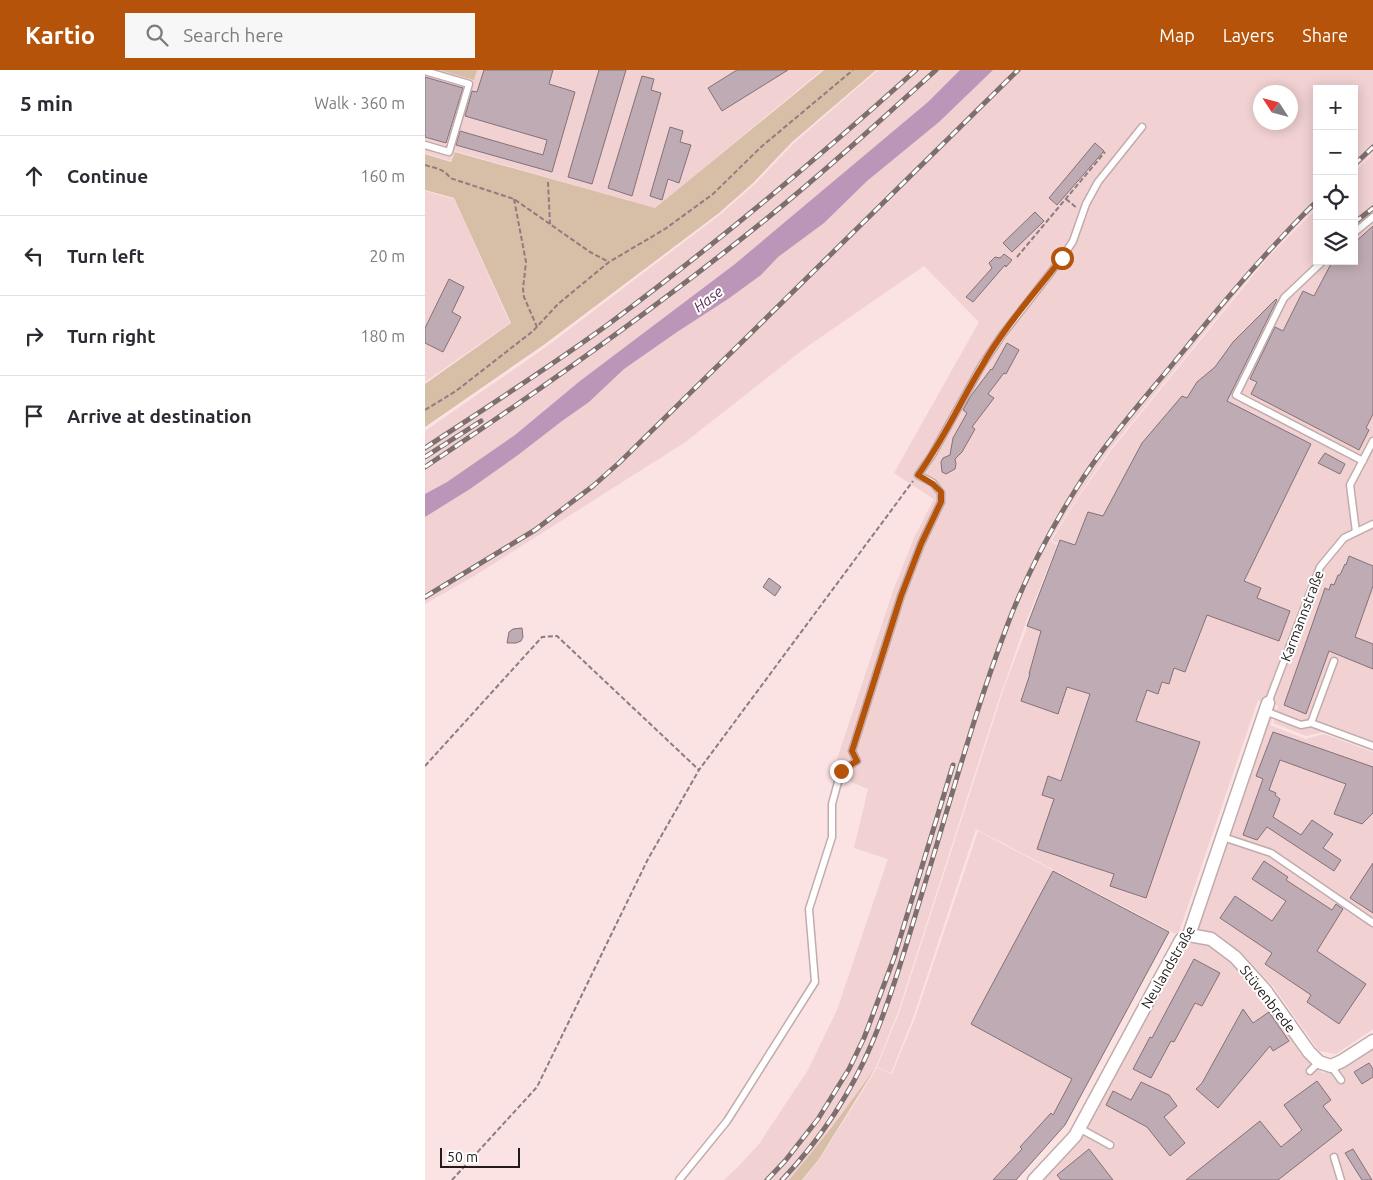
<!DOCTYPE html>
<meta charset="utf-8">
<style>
body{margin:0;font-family:Ubuntu,sans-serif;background:#f7f7f7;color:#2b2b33}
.controls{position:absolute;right:15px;top:15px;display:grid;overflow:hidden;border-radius:0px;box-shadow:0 2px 12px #0003}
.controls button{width:45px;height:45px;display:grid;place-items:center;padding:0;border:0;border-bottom:1px solid #e1e1e2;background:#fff;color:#2b2b33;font:25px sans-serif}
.compass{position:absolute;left:828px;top:15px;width:45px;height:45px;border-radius:50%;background:#fff;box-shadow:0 2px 12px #0003;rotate:306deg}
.scale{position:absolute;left:15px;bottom:12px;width:80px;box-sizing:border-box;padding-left:5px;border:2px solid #231b1b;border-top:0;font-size:14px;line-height:18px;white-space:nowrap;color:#231b1b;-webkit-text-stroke:4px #fff;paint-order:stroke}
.stop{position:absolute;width:15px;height:15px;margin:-11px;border:4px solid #b45309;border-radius:50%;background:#fff}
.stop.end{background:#b45309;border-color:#fff;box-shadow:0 1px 5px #0008}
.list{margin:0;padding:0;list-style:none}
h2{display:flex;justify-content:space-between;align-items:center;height:65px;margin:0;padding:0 20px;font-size:21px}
h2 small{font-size:16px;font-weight:400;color:#7c7c81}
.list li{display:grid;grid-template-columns:32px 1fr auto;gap:15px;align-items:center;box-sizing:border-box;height:80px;padding:0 20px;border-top:1px solid #e1e1e2}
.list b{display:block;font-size:19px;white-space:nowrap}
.list em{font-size:16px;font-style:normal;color:#7c7c81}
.icon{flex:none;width:28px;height:28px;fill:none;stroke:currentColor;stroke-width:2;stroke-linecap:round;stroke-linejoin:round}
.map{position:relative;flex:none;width:948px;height:1110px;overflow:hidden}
header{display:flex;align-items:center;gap:30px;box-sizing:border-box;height:70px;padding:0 25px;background:#b45309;color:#fff}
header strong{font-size:24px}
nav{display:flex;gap:28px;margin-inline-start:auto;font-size:18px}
.search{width:350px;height:45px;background:#f7f7f7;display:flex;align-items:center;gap:12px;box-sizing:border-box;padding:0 18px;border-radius:0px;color:#7c7c81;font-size:19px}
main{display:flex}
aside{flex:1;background:#fff}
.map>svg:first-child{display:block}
.built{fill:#f1d1d1;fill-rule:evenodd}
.green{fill:#d6bea7}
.water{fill:#bb96b9}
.building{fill:#bfabb3;stroke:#847178}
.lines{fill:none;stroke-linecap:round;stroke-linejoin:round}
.service-casing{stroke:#c2abac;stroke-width:9}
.minor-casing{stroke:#c2abac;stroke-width:15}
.path{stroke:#8d7d7e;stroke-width:2;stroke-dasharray:5 2.5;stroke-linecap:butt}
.service{stroke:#fff;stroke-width:6}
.minor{stroke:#fff;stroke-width:12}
.rail-casing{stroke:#7e6f6f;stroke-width:5}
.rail{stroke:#fff;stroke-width:3;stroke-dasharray:9;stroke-linecap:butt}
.route{stroke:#b45309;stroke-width:6}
.labels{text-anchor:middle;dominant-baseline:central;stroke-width:4;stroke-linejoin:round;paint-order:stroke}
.street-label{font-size:14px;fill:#231b1b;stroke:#fff}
.water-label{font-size:15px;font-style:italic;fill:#5b2b5a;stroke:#fff}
</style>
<header>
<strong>Kartio</strong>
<div class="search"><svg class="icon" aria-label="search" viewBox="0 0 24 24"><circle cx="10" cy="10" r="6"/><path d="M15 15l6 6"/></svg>Search here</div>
<nav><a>Map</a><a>Layers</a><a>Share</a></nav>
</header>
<main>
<aside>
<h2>5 min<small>Walk · 360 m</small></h2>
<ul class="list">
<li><svg class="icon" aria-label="ahead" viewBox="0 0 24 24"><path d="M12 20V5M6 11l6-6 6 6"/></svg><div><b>Continue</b></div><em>160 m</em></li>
<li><svg class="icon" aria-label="left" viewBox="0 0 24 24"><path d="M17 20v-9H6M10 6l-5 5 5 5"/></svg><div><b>Turn left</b></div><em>20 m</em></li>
<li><svg class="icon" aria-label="right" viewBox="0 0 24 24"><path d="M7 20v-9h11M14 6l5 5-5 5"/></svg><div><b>Turn right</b></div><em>180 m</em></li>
<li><svg class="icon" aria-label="arrive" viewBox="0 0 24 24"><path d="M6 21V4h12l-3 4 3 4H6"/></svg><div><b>Arrive at destination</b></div></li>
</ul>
</aside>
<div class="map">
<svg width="948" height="1110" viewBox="0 0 948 1110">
<rect width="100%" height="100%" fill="#fbe2e3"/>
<path class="built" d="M0 0H397L230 138 30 81 26 91 0 83Z
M453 0H948V83L929 100V19H892V136L843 185 686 378 648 434 625 471 632 475 601 552 572 635 473 942 451 997 407 1057 364 1110H299L312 1098 334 1074 383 1000 412 940 463 789 429 778 443 719 407 704 468 521 489 468 509 429 469 403 554 252 499 196 380 278 259 373 49 506 0 534V361L121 277 296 144 331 113 369 73ZM836 22H866V52H836Z
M948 84V679L899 662 881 666 848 653 853 636 833 630 753 865 551 759 488 948 466 1003 452 997 474 943 580 615 635 471 631 473 627 470 649 434 687 379 844 186 892 138V191H929V102Z
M0 121 29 129 85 253 0 312Z
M836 633 851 638 845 655 880 669 899 664 948 682V959L911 984 894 981 848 916 814 881 789 863 759 857Z
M553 761 744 862 640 1055 591 1110H378L394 1090 452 998 467 1004 490 948Z
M770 871 783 874 810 896 836 920 887 994 898 1003 920 995 948 976V1110H617L755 880Z"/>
<path class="green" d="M15 0H52L49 10Z
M399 0H451L367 72 328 113 294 143 120 274 0 357V314L86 253 29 128 0 120V84L26 92 30 82 230 138Z
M451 997 394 1089 377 1110H364L407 1057Z"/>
<path class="water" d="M535 0H568L514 52 442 111 399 153 353 187 336 205 303 229 252 262 199 299 164 332 137 351 93 385 45 419 0 447V424L22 412 90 365 155 311 310 194 503 32Z"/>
<path class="building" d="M59 0H128L124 14 150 22 127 102 31 75 35 61 118 85 122 70 40 46 47 21 52 22Z
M174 0H201L167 114 143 107Z
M312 0H363L297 41 283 18Z
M217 6 229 9 226 20 236 23 207 126 183 118Z
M0 7 38 18 21 73 0 67Z
M245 57 258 61 255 72 266 75 254 113 243 109 237 130 225 126Z
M670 73 679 81 632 135 624 128Z
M610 142 619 151 587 182 578 173Z
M948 156V344L941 358 944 360 934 380 826 324 832 312 825 309 850 257 858 261 878 221 889 226 906 194 909 191H929V173Z
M579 184 587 190 581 197 580 195 548 232 541 227 567 198 564 193 570 187 575 188Z
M24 209 39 217 27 242 36 247 18 282 0 273V258Z
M851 229 852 230 802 331 886 374 819 511 836 518 832 528 865 541 854 571 782 545 760 602 749 598 744 614 737 612 733 624 722 620 711 651 775 672 721 828 685 816 689 804 612 779 629 729 617 725 623 706 636 711 665 624 642 617 633 644 596 631 605 604H604L616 561 602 556 635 470 650 475 663 442 678 446 717 373 757 326 762 328 772 312 790 297 808 272Z
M582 273 594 280 581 304 579 303 563 324 569 328 547 357 550 359 537 382 530 389 531 394 530 399 521 404 517 402 516 392 518 388 525 385 528 368 542 343 538 340 545 327 566 299 567 300Z
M900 383 920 394 915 404 893 393Z
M924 486 948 496V516L930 567 948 574V599L904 581 881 644 859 635 900 518 904 520 906 514 909 515 913 505H915L920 494 921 495Z
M344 508 356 517 350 526 338 517Z
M97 558 98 567 96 571 91 573H82L84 562 88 559Z
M848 662 948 697V743L937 754 909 744 921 714 855 690 844 720 851 723 850 725 855 729 848 747 876 765 887 750 908 764 898 778 916 790 909 801 842 757 832 770 818 765 838 709 831 706Z
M839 791 863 807 861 810 907 840 911 834 918 839 892 881 941 914 914 954 882 932 886 925 840 894 847 883 795 848 810 826 847 851 861 831 827 809Z
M948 793V843L925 828Z
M628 801 744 862 640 1055 591 1110H568L597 1079 595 1077 626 1043 628 1045 647 1009 546 954Z
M769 889 795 903 777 936 770 933 749 972 746 971 726 1008 708 999 725 967 727 968Z
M818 939 828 953 844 942 864 971 848 981 845 976 793 1038 771 1019 777 1013Z
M944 993 948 999V1007L937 1014 929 1002Z
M892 1011 906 1030 898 1036 917 1060 853 1110H761L835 1051 856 1077 877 1060 859 1035Z
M716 1012 744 1025 752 1036 739 1047 760 1073 745 1086 722 1057 681 1035 688 1021 706 1030Z
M664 1079 688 1110H636L632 1105Z
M928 1079 947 1110H937L920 1083Z"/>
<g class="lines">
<g class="service-casing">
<path id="service" d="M0 1 44 14 24 82 0 75
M929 163 948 147
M898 191 859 228 811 325 938 391
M931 462 925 415 948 371
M843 633 895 497 919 468 948 454
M840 641 876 655 886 653 909 591
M886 653 948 676
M798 767 846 783 948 853
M906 996 916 1010
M885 1001 894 992
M654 1058 685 1075
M909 1087 916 1110
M254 1110 302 1051 390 912 384 839 407 767V734L416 701 432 691 427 681 476 526 496 474 516 432V423L508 413 493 405 507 385 557 295 577 265 637 188 648 171 661 134 673 112 717 57"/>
</g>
<g class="minor-casing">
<path id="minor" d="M764 865 786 869 810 887 840 920 884 982 894 992 906 996 917 991 948 971
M609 1110 650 1066 756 870 764 865 843 633"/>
</g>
<path class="path" d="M0 95C9 98 20 99 25 108L89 129 165 182 184 192
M123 112 125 154
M89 129 101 192 98 219 99 227 112 257
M641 129 652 138
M592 187 680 82
M0 340 31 321 108 261 133 234 184 192 240 159 288 124 336 77 428 0
M0 696 117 567 132 566 274 700
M27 1110 112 1017 223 789 274 700 488 411"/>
<use href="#service" class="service"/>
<use href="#minor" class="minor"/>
<g class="rail-casing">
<path id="rail" d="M929 95 948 77
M929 153 948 138
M0 378C62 337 125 297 185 253 291 174 392 89 491 0
M0 387 56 351
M0 397C117 319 231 238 340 150 399 102 455 51 511 0
M0 527 110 460 168 416 195 392 593 0
M342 1110 360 1091 393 1049 424 999 439 968 469 888 528 695
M357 1110C394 1071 426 1023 447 973 466 928 480 879 494 833 523 740 548 646 582 556 600 508 624 462 651 419 681 371 720 328 756 284 799 231 843 179 892 131"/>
</g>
<use href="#rail" class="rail"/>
</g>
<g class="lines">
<path class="route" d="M416 701 432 691 427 681 476 526 496 474 516 432V422L508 414 493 405C518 371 535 332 557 296 579 257 610 223 637 188"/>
</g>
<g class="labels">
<g class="street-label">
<text transform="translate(877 546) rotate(-69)">Karmannstraße</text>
<text transform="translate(743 897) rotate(-60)">Neulandstraße</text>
<text transform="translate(843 929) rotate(52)">Stüvenbrede</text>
</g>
<g class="water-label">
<text transform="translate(283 229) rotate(-37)">Hase</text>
</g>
</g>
</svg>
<div class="controls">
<button>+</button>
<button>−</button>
<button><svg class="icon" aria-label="locate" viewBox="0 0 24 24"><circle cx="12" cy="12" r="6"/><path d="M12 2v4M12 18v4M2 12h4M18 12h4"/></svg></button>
<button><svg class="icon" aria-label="layers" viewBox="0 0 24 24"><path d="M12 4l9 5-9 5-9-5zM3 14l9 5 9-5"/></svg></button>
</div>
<svg class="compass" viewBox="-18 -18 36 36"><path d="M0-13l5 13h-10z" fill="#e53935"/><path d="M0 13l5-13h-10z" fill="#7c7c81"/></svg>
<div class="scale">50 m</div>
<div class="stop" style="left:637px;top:188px"></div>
<div class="stop end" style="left:416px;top:701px"></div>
</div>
</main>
